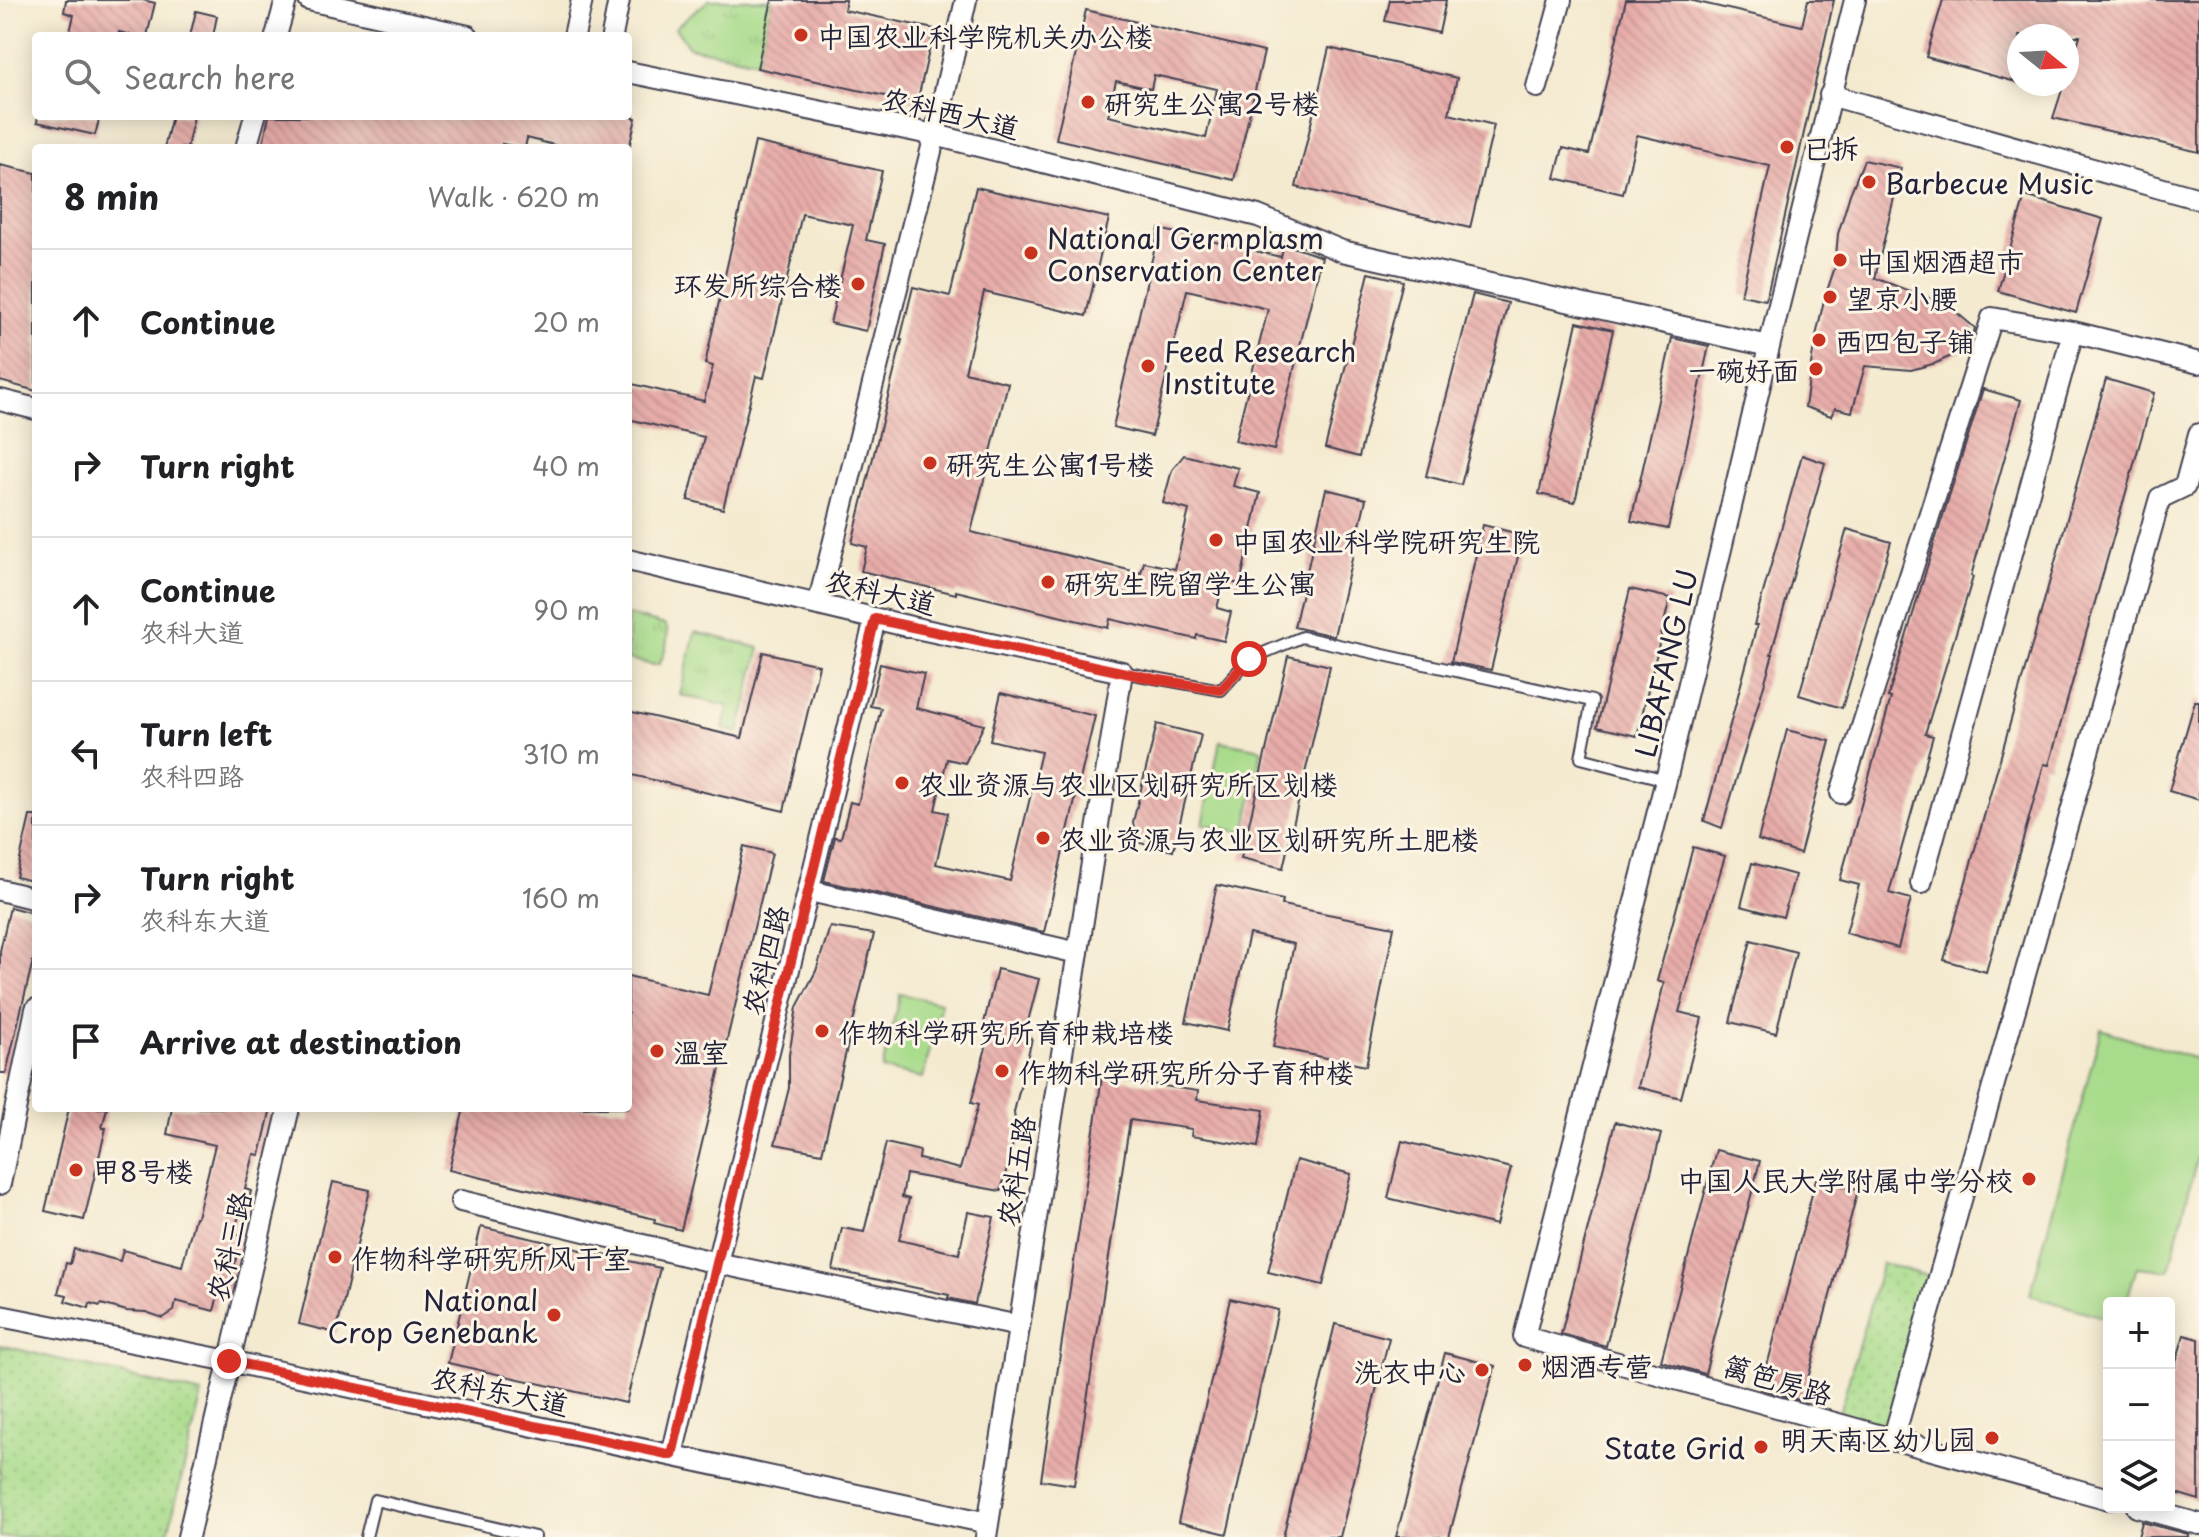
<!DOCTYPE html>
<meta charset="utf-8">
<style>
body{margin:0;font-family:"Playpen Sans","LXGW WenKai TC",sans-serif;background:#f2f2f2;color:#202124}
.controls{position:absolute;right:24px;bottom:24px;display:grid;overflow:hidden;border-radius:8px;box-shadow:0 4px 20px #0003}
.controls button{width:72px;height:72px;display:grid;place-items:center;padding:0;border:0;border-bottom:2px solid #e0e0e0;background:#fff;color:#202124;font:40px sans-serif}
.compass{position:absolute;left:2007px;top:24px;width:72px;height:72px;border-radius:50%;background:#fff;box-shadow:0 4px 20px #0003;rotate:108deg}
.stop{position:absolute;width:24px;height:24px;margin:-18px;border:6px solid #d93025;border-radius:50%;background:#fff}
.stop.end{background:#d93025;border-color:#fff;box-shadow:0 2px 8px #0008}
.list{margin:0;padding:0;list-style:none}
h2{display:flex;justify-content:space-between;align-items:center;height:104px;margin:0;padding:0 32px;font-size:34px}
h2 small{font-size:26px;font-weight:400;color:#757577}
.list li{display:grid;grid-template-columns:52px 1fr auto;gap:24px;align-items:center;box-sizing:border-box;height:144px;padding:0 32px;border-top:2px solid #e0e0e0}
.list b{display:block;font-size:30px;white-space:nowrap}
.list p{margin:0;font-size:26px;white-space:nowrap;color:#757577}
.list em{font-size:26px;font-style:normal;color:#757577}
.icon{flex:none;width:44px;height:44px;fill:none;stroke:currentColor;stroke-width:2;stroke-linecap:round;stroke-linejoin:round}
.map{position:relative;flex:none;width:2199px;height:1537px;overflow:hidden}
.search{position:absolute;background:#fff;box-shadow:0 4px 20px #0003;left:32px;top:32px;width:600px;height:88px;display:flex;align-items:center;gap:20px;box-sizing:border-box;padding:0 28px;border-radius:8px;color:#757577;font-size:30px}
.panel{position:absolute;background:#fff;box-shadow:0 4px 20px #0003;left:32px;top:144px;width:600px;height:968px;border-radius:8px}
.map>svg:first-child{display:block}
.grass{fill:url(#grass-tufts);stroke:#657e63;stroke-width:2}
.park{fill:url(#park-dots);stroke:#657e63;stroke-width:2}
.pitch{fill:#a8db8b;stroke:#657e63;stroke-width:2}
.building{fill:url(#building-back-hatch);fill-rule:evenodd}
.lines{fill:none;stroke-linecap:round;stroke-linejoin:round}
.service-casing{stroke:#424051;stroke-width:14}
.minor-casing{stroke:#424051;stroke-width:24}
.service{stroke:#fff;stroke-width:10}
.minor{stroke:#fff;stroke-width:20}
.route{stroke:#d93025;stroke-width:10}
.poi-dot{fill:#c8321e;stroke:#fcf5e5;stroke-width:3}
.labels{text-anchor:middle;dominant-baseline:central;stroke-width:6;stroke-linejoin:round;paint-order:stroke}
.poi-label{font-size:28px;fill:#22223b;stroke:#fcf5e5;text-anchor:start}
.street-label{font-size:28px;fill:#22223b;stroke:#fcf5e5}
</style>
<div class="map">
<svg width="2199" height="1537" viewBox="0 0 2199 1537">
<defs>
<pattern id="grass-tufts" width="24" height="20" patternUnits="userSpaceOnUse" patternTransform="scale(2)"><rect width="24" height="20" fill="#a8db8b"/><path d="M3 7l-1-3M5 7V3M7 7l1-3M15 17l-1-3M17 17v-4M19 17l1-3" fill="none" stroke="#90bc79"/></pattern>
<pattern id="park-dots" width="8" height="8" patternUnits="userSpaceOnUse" patternTransform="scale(2)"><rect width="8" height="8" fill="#a8db8b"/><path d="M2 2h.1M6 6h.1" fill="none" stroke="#90bc79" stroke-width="1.8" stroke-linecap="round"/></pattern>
<pattern id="building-back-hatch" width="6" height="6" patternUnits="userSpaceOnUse" patternTransform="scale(2)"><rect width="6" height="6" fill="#e7aca9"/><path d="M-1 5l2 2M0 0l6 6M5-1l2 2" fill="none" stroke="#c69492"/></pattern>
</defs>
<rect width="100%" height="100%" fill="#fcf5e5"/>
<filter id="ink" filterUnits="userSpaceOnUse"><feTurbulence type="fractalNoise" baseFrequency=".0125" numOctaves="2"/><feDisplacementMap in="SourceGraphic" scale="16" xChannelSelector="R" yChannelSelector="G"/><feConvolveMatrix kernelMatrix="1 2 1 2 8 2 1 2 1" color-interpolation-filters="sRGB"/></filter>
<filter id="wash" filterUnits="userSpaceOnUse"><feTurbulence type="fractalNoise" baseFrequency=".006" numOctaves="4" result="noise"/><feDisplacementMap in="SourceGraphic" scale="32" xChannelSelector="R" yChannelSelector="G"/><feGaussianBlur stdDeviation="1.8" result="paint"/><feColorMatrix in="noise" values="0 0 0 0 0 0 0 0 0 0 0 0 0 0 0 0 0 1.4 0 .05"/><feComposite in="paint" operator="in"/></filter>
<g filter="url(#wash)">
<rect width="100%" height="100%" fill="#f4ead0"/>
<path class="grass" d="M709 0H772L759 61 689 47 675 28Z
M628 615 666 625C670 636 665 654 659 664L653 665 628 659Z
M695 632 760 648 739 733 723 729 728 706 680 695Z"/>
<path class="park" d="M1882 1263 1931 1277 1887 1432 1838 1417Z
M0 1345 202 1394 167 1537H0Z"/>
<path class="pitch" d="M1220 741 1262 749 1245 833 1203 824Z
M900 994 941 1003 923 1078 882 1069Z
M2101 1029 2199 1060V1150L2169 1270 2137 1267 2126 1303H2109V1319L2030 1295Z"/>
<g id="blocks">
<path class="building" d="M66 0H143L155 3 147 36H136L119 32 118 36H69L74 15 64 12Z
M772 0H846L844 10 934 29 917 103 757 68Z
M1390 0H1446L1439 33 1385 21Z
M1626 0H1689L1802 26 1808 0H1834L1766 300 1741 295 1770 166 1637 135 1623 194 1555 178 1563 148 1589 154Z
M1943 0H2199V152L2053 118 2064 84H2067V75L2080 36H2019V83L1926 57Z
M1086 10 1264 52 1234 180 1056 139ZM1154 75 1217 89 1206 138 1108 116 1116 81 1151 89Z
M196 11 217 16 213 36H190Z
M1329 48 1457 78 1449 114 1494 125 1470 228 1296 187Z
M38 116H100L95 135 37 122Z
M172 116H194L187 148H164Z
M269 116H627L636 118 629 148H558V146L527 138 525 148 502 144 501 148H262Z
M755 142 882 171 866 240 885 244 866 331 830 323 853 225 802 214 764 378 756 376 723 509 688 500 704 437 628 419V383L704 401 713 366 705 364Z
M1864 160 1901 168 1875 278 1949 306 1975 328 1969 348 1936 363 1911 370 1865 366 1852 412 1835 408 1831 416 1805 407 1814 345 1824 300 1835 267 1838 234 1850 194Z
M0 165 36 173V391L0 381Z
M976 187 1109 218 1086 316 984 292 965 372 1008 383 971 532 1141 573 1144 562 1175 569 1189 510 1163 503 1172 470 1184 455 1238 468 1233 486 1260 493 1240 584 1224 581 1217 608 1231 612 1224 641 1197 635 1196 639 1110 619 1108 628 956 591V594L861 571 867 547 852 543 902 340H900L913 287 950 296Z
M2025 196 2103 219 2076 313 1998 291Z
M1159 229 1281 257 1284 244 1322 257 1274 450 1235 441 1268 309 1187 290 1152 436 1113 427Z
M1369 273 1403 281 1359 457 1325 448Z
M1473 294 1508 303 1461 485 1426 476Z
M1577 322 1613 330 1575 502 1539 494Z
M1672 338 1709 346 1668 529 1631 521Z
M2106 379 2154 393 2049 765 2044 764 1986 972 1944 960Z
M1983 389 2021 400 1971 576 1973 577 1925 734 1933 736 1889 893 1911 899 1898 948 1846 933 1859 885 1840 880 1891 698 1888 697 1934 544Z
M1802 455 1825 463 1771 654H1773L1722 828 1704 821 1757 625H1754Z
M1326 489 1366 499 1334 636 1294 627Z
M1483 525 1523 535 1491 670 1451 662Z
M1847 529 1891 542 1842 708 1799 695Z
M1630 589 1670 598 1637 736 1597 727Z
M763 652 819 665 784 811 628 774V711L742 738Z
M1288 656 1330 666 1283 868 1241 858Z
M880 664 924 674 916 708 984 725 965 763 947 759 935 810 948 813 936 864 1010 881 1041 752 990 740 1001 693 1095 716 1044 932 824 881 835 837 841 838 850 802 858 804 881 708 870 706Z
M2195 701H2199V800L2169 791Z
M1157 724 1201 735 1173 851 1136 842 1133 822Z
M1787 730 1830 741 1800 854 1758 840Z
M30 816H36V882L16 877Z
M744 846 772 853 681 1230 654 1223 655 1219 449 1170 464 1108H628V976L708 995Z
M1693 847 1725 856 1679 1012 1702 1018 1681 1098 1638 1087 1664 983 1657 981Z
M1752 863 1795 875 1783 917 1741 906Z
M1217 885 1283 900 1282 905 1394 927 1366 1066 1273 1047 1294 944 1249 934 1227 1031 1186 1022Z
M10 907 36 914V948L6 1073H0V951Z
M830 927 874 934 822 1153 775 1144 789 1088V1055L797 1007 816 971Z
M1751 940 1796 952 1776 1033 1730 1022Z
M997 969 1039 979 1024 1037 1032 1039 1014 1112 1016 1132 1001 1191 906 1174 902 1197 909 1199 899 1240 959 1254 968 1212 994 1217 975 1304 948 1298 949 1295 833 1270 842 1228 864 1232 886 1143 920 1151 919 1159 960 1169 978 1105 971 1103 991 1029 983 1027Z
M1102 1077 1198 1091 1197 1100 1264 1110 1258 1147 1191 1136 1192 1129 1130 1120 1074 1485 1041 1480Z
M69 1108H107L102 1128H106L84 1220 45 1211Z
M172 1108H271L260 1155 254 1154 245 1189 251 1191 247 1208 241 1207 234 1234 241 1236 228 1293 219 1291 214 1311 176 1301 174 1311 163 1318 146 1312 127 1311 101 1304 100 1306 90 1303 89 1308 65 1301 67 1295 58 1293 66 1263 70 1264 74 1249 120 1261 123 1250 182 1266 195 1217H197L215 1145 167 1134Z
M1615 1122 1661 1134 1606 1346 1561 1334Z
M1402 1141 1511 1168 1496 1225 1388 1198Z
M1716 1150 1760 1161 1705 1374 1661 1361Z
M1296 1160 1351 1174 1323 1285 1268 1272Z
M1816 1179 1858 1190 1802 1401 1761 1389Z
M333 1182 370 1190 336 1333 299 1324Z
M481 1227 660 1268 626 1403 448 1363Z
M1230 1299 1278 1310 1227 1534 1178 1522Z
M1335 1324 1389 1338 1340 1537H1283Z
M2184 1335 2199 1339V1500L2169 1491V1386Z
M1445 1353 1495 1366 1449 1537H1396Z
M2142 1522 2188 1534V1537H2138Z"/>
</g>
</g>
<g filter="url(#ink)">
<use href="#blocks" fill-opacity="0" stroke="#424051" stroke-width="2"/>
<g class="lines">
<g class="service-casing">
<path id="service" d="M1122 672 1221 690 1249 659 1302 637 1592 701 1581 758 1666 780
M366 1537 375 1500 535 1537"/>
</g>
<g class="minor-casing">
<path id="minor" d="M309 0 468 36
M1855 0 1779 305 1666 780 1524 1337 2109 1499
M276 36 286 0
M574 36 582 0
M612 36 619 0
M628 72 935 135 1258 216 1342 251 1769 346
M1537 87 1561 0
M1830 95 2199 199
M246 148 255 116
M0 400 36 409
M628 560 911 627 1122 672 986 1537
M818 605 935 135 966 0
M1841 793 1992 318 2073 332 2199 363
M1921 883 2073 332
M0 890 36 899
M810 891 1078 953
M0 1184 36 1009
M461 1201 717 1263 1019 1326
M0 1316 229 1361 988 1523
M1893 1440 2160 498 2185 486 2199 434
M672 1455 717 1263 875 619
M2137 1507 2199 1524
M188 1537 289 1108"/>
</g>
<use href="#service" class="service"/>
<use href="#minor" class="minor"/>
</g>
</g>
<g class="lines" filter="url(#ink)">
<path class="route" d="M229 1361 672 1455 717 1263 875 619 1154 679 1221 690 1249 659"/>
</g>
<g class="poi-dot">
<circle cx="801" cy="35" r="8"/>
<circle cx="1088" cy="102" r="8"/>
<circle cx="1787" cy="147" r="8"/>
<circle cx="1869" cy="182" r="8"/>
<circle cx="1031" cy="253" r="8"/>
<circle cx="1840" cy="260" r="8"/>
<circle cx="858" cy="284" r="8"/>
<circle cx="1830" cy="297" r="8"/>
<circle cx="1819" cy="340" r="8"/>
<circle cx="1148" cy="366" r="8"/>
<circle cx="1816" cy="369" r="8"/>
<circle cx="930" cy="463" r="8"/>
<circle cx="1216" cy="540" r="8"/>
<circle cx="1048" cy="582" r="8"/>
<circle cx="902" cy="783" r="8"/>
<circle cx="1043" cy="838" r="8"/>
<circle cx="822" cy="1031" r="8"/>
<circle cx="657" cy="1051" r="8"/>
<circle cx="1002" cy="1071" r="8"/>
<circle cx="76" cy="1170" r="8"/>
<circle cx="2029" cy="1179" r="8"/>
<circle cx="335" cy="1257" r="8"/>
<circle cx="554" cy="1315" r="8"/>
<circle cx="1525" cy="1365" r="8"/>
<circle cx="1482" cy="1370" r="8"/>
<circle cx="1992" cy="1438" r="8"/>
<circle cx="1761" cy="1447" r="8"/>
</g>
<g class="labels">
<g class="poi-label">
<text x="817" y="35">中国农业科学院机关办公楼</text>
<text x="1104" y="102">研究生公寓2号楼</text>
<text x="1803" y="147">已拆</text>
<text x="1885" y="182">Barbecue Music</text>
<text x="1047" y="237">National Germplasm<tspan x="1047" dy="32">Conservation Center</tspan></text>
<text x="1856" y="260">中国烟酒超市</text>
<text x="842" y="284" text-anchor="end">环发所综合楼</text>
<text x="1846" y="297">望京小腰</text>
<text x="1835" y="340">西四包子铺</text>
<text x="1164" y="350">Feed Research<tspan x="1164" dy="32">Institute</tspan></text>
<text x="1800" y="369" text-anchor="end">一碗好面</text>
<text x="946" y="463">研究生公寓1号楼</text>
<text x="1232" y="540">中国农业科学院研究生院</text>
<text x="1064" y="582">研究生院留学生公寓</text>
<text x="918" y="783">农业资源与农业区划研究所区划楼</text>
<text x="1059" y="838">农业资源与农业区划研究所土肥楼</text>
<text x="838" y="1031">作物科学研究所育种栽培楼</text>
<text x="673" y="1051">温室</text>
<text x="1018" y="1071">作物科学研究所分子育种楼</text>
<text x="92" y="1170">甲8号楼</text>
<text x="2013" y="1179" text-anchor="end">中国人民大学附属中学分校</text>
<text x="351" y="1257">作物科学研究所风干室</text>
<text x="538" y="1299" text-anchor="end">National<tspan x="538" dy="32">Crop Genebank</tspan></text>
<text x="1541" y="1365">烟酒专营</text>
<text x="1466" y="1370" text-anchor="end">洗衣中心</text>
<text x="1976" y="1438" text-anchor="end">明天南区幼儿园</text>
<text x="1745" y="1447" text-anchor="end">State Grid</text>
</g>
<g class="street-label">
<text transform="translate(951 112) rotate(13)">农科西大道</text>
<text transform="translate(881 591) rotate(13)">农科大道</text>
<text transform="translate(1665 663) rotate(-77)">LIBAFANG LU</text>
<text transform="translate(764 960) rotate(-76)">农科四路</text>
<text transform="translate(1015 1171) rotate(-81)">农科五路</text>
<text transform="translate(228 1246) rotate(-77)">农科三路</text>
<text transform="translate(1778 1379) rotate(16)">篱笆房路</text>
<text transform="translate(500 1390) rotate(12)">农科东大道</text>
</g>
</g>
</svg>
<div class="controls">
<button>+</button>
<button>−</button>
<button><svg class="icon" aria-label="layers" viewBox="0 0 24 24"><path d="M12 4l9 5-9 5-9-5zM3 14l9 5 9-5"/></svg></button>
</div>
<svg class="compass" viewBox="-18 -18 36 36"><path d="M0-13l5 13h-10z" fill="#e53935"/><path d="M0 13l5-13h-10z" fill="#757577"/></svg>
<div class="stop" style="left:1249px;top:659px"></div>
<div class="stop end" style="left:229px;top:1361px"></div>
<div class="search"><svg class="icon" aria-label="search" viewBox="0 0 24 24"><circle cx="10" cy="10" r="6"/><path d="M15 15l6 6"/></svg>Search here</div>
<section class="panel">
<h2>8 min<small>Walk · 620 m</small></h2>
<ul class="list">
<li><svg class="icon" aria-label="ahead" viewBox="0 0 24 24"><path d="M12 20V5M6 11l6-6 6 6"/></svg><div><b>Continue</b></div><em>20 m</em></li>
<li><svg class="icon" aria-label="right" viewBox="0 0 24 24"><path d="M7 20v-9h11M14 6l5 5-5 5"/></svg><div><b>Turn right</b></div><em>40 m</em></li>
<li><svg class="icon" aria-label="ahead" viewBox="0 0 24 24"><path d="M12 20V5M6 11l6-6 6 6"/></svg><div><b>Continue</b><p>农科大道</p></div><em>90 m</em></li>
<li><svg class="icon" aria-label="left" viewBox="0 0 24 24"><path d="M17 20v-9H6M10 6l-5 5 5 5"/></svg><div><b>Turn left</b><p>农科四路</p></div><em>310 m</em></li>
<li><svg class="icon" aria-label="right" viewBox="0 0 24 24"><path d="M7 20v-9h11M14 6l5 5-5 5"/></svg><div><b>Turn right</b><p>农科东大道</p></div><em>160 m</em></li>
<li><svg class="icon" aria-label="arrive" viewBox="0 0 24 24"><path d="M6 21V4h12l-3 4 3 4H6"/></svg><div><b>Arrive at destination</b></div></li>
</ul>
</section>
</div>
